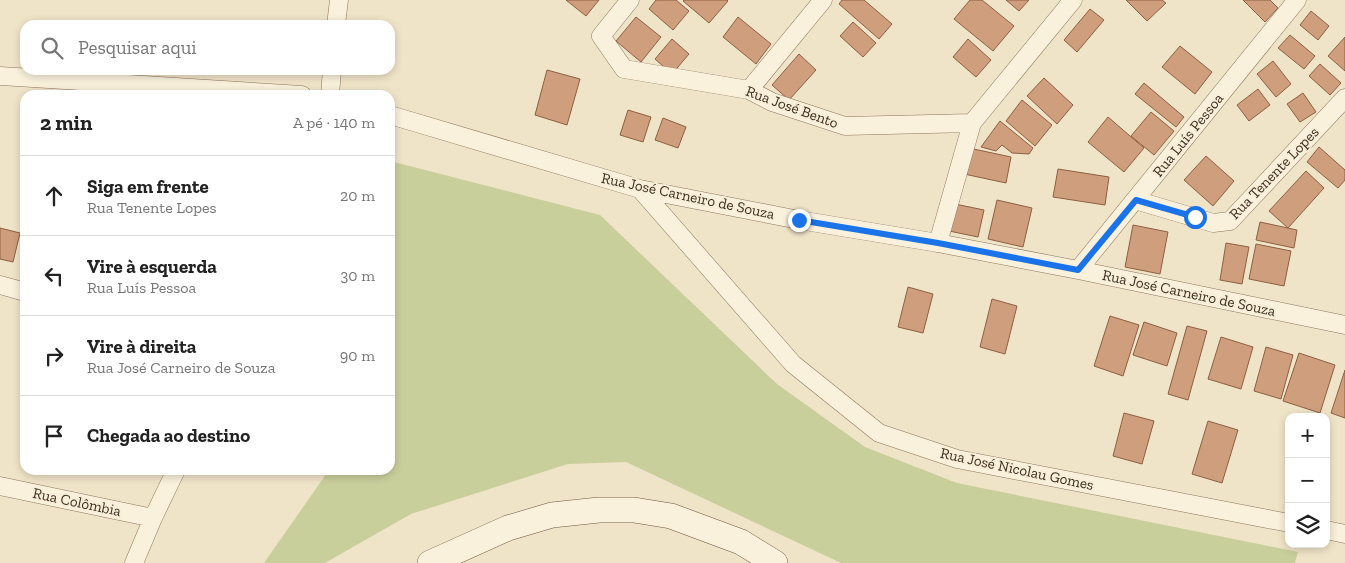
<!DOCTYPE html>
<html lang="pt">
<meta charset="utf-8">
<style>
body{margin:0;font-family:"Zilla Slab",serif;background:#f6f6f6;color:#222}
.controls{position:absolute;right:15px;bottom:15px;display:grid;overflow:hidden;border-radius:10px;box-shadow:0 2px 8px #0003}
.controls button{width:45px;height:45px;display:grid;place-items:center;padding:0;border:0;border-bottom:1px solid #e0e0e0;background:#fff;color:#222;font:25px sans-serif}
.stop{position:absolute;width:15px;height:15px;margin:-11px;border:4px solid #1a73e8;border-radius:50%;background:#fff}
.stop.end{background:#1a73e8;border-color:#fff;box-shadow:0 1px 5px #0008}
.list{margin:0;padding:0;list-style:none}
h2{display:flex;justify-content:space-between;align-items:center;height:65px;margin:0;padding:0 20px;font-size:21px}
h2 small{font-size:16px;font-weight:400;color:#767676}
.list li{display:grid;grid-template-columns:32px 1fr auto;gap:15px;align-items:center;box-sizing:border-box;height:80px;padding:0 20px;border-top:1px solid #e0e0e0}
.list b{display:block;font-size:19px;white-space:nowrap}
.list p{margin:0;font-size:16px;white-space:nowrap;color:#767676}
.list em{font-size:16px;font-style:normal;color:#767676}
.icon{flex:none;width:28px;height:28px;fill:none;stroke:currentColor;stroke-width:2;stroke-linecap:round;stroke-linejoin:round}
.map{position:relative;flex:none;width:1345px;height:563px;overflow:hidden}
.search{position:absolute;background:#fff;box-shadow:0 2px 8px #0003;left:20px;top:20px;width:375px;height:55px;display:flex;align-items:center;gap:12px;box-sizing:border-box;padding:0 18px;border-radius:15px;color:#767676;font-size:19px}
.panel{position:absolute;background:#fff;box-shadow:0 2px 8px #0003;left:20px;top:90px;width:375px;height:385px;border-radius:15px}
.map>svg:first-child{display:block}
.green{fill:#c9cf9b}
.building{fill:#cf9f7d;stroke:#8d5f41}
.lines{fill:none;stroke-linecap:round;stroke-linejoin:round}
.street-casing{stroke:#8d765c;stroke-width:19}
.secondary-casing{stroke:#6f573f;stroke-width:26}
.street{stroke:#faf1dc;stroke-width:18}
.secondary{stroke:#faf1dc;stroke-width:25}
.route{stroke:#1a73e8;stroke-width:6}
.labels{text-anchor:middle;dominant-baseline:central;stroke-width:4;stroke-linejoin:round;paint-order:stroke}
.street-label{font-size:15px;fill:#3d2e20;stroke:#f7eed8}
</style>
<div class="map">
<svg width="1345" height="563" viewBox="0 0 1345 563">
<rect width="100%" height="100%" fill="#f0e4c8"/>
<path class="green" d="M390 161 600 215 777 384 865 447 957 483 1298 552 1295 563H841L626 462 568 464 411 514 325 563H264L329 470H390Z"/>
<path class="building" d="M566 0H599L586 16Z
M656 0H676L689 11 673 30 649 9Z
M684 0H727L728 1 709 23 683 1Z
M842 0H864L892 24 879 39 839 4Z
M970 0H982L1014 26 993 51 954 19Z
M1006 0H1029L1019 11Z
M1126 0H1162L1166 3 1147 21Z
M1243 0H1270L1278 8 1265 22Z
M1090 9 1104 20 1077 52 1064 40Z
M1311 11 1329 26 1318 40 1300 25Z
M636 17 661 37 641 62 616 41Z
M738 17 771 44 756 64 723 37Z
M853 22 876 43 863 57 840 36Z
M1290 35 1315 56 1304 69 1278 48Z
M1345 37V71L1328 56Z
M672 39 689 54 672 74 655 59Z
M968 39 991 60 976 77 953 57Z
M1180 46 1212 72 1195 94 1162 67Z
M799 54 816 70 789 100 772 85Z
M1273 61 1291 84 1276 97 1257 74Z
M1320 64 1341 83 1330 95 1309 76Z
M547 70 580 79 567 125 535 115Z
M1044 78 1073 105 1057 124 1027 96Z
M1144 83 1184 117 1176 127 1135 94Z
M1258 89 1270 105 1249 121 1237 105Z
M1303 93 1316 112 1300 122 1287 104Z
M1022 100 1052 125 1035 146 1006 121Z
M628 110 651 117 643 142 620 135Z
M1151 112 1174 131 1154 155 1131 136Z
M1108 117 1144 148 1124 172 1088 142Z
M663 118 686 127 678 148 655 140Z
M1000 121 1033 148 1029 154 1012 153 1002 145 996 151 981 147Z
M1319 147 1345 170V180L1338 188 1307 162Z
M969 148 1011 157 1006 183 964 174Z
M1206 156 1234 181 1213 206 1184 180Z
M1058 169 1109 177 1105 205 1053 197Z
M1306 171 1324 188 1288 228 1269 211Z
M997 200 1032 208 1023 247 988 239Z
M955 204 984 210 978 237 949 231Z
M1260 222 1297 230 1294 248 1256 240Z
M1133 225 1168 232 1160 274 1125 267Z
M0 228 20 233 13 262 0 259Z
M1226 243 1249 247 1242 284 1220 280Z
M1256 244 1291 251 1284 286 1249 279Z
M908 287 933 294 923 333 898 327Z
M992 299 1017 306 1005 354 980 347Z
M1110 316 1139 325 1123 376 1094 366Z
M1144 322 1177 333 1167 366 1133 355Z
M1187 326 1207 331 1188 400 1168 394Z
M1221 337 1253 347 1241 389 1208 379Z
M1266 347 1293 355 1281 399 1254 391Z
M1299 353 1335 365 1320 413 1283 401Z
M1345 370V418L1331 413Z
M1124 413 1154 421 1142 464 1113 456Z
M1208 421 1238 430 1222 483 1192 474Z"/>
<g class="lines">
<g class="street-casing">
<path id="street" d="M630 0 601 36 624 69 749 90 772 102 845 126 972 123
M336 25 339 0
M0 76 302 95
M749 90 823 0
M330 95 332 70
M390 115 640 189 799 220 938 243 1078 270 1345 325
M640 189 793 364 879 433 957 459 1289 523
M1135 200 1213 223 1230 221 1345 98
M938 243 972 123 1073 0
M1078 270 1297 0
M0 285 25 292
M0 486 153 518
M1326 530 1345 534
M134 563 153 518 176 470"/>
</g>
<g class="secondary-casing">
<path id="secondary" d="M430 563 508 528 552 515 599 510H634L671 516 741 542 775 563"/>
</g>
<use href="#street" class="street"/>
<use href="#secondary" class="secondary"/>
</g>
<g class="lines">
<path class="route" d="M799 220 938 243 1078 270 1136 200 1195 217"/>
</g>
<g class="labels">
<g class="street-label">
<text transform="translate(792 107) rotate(20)">Rua José Bento</text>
<text transform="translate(1188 135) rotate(-51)">Rua Luís Pessoa</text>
<text transform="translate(1274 173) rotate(-46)">Rua Tenente Lopes</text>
<text transform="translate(688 196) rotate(12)">Rua José Carneiro de Souza</text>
<text transform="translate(1189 293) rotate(12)">Rua José Carneiro de Souza</text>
<text transform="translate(1017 469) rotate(12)">Rua José Nicolau Gomes</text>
<text transform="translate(77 502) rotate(12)">Rua Colômbia</text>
</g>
</g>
</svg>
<div class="controls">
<button>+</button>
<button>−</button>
<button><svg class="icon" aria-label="layers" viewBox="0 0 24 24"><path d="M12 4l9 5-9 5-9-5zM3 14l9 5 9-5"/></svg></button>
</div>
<div class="stop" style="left:1195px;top:217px"></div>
<div class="stop end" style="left:799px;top:220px"></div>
<div class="search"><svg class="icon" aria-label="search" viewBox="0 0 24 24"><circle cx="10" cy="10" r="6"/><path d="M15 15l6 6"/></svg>Pesquisar aqui</div>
<section class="panel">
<h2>2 min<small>A pé · 140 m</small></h2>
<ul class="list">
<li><svg class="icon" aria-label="ahead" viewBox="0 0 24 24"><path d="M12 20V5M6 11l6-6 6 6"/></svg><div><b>Siga em frente</b><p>Rua Tenente Lopes</p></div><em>20 m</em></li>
<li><svg class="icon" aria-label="left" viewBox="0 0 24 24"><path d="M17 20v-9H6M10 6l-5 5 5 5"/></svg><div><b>Vire à esquerda</b><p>Rua Luís Pessoa</p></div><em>30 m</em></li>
<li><svg class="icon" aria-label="right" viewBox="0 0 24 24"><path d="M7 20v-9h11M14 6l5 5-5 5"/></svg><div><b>Vire à direita</b><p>Rua José Carneiro de Souza</p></div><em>90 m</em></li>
<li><svg class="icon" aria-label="arrive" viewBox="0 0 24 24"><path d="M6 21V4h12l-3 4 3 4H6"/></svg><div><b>Chegada ao destino</b></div></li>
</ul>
</section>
</div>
